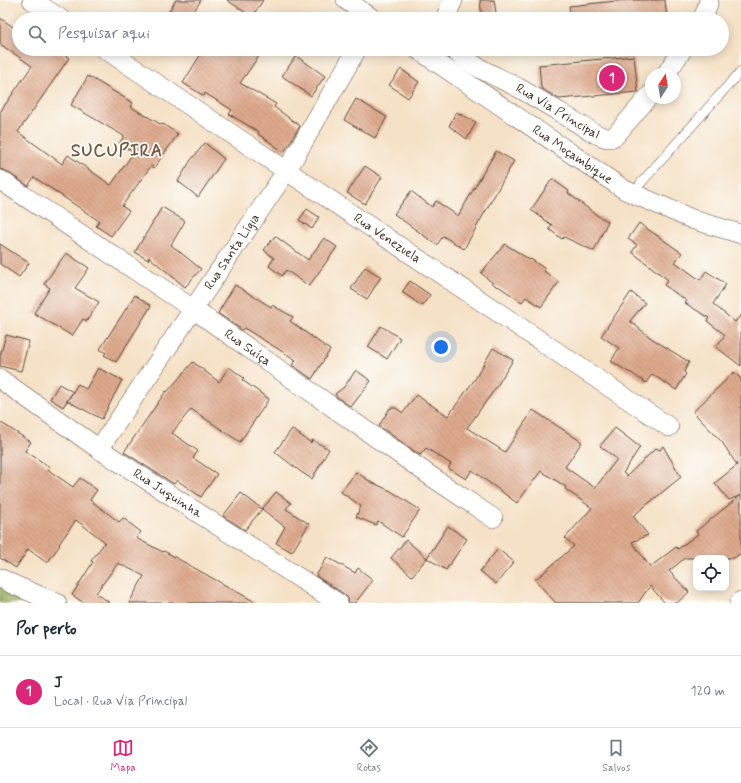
<!DOCTYPE html>
<html lang="pt">
<meta charset="utf-8">
<style>
body{margin:0;font-family:Mynerve,sans-serif;background:#f6f6f7;color:#1f2937}
.controls{position:absolute;right:12px;bottom:12px;display:grid;overflow:hidden;border-radius:8px;box-shadow:0 2px 10px #0003}
.controls button{width:36px;height:36px;display:grid;place-items:center;padding:0;border:0;border-bottom:1px solid #e0e1e3;background:#fff;color:#1f2937;font:20px sans-serif}
.compass{position:absolute;left:645px;top:68px;width:36px;height:36px;border-radius:50%;background:#fff;box-shadow:0 2px 10px #0003;rotate:12deg}
.you{position:absolute;left:441px;top:347px;width:14px;height:14px;margin:-10px;border:3px solid #fff;border-radius:50%;background:#1a73e8;box-shadow:0 0 0 6px #1a73e833}
.badge{display:grid;place-items:center;width:26px;height:26px;border-radius:50%;background:#db2777;color:#fff;font-size:13px;font-weight:700}
.pin{position:absolute;translate:-50% -50%;border:2px solid #fff;box-shadow:0 1px 4px #0006}
.list{margin:0;padding:0;list-style:none}
h2{display:flex;justify-content:space-between;align-items:center;height:52px;margin:0;padding:0 16px;font-size:17px}
h2 small{font-size:13px;font-weight:400;color:#747a83}
.list li{display:grid;grid-template-columns:26px 1fr auto;gap:12px;align-items:center;box-sizing:border-box;height:72px;padding:0 16px;border-top:1px solid #e0e1e3}
.list b{display:block;font-size:15px;white-space:nowrap}
.list p{margin:0;font-size:13px;white-space:nowrap;color:#747a83}
.list em{font-size:13px;font-style:normal;color:#747a83}
.icon{flex:none;width:22px;height:22px;fill:none;stroke:currentColor;stroke-width:2;stroke-linecap:round;stroke-linejoin:round}
.map{position:relative;flex:none;width:741px;height:603px;overflow:hidden}
.search{position:absolute;background:#fff;box-shadow:0 2px 10px #0003;left:12px;right:12px;top:12px;height:44px;display:flex;align-items:center;gap:10px;box-sizing:border-box;padding:0 14px;border-radius:22px;color:#747a83;font-size:15px}
.sheet{height:124px;background:#fff}
nav{display:flex;justify-content:space-around;align-items:center;box-sizing:border-box;height:56px;border-top:1px solid #e0e1e3;background:#fff;font-size:11px;color:#747a83}
nav a{display:grid;justify-items:center;gap:2px}
nav .on{color:#db2777}
.map>svg:first-child{display:block}
.forest{fill:url(#forest-firs);stroke:#6a6e40}
.building{fill:url(#building-back-hatch)}
.lines{fill:none;stroke-linecap:round;stroke-linejoin:round}
.service-casing{stroke:#574537;stroke-width:10}
.minor-casing{stroke:#574537;stroke-width:20}
.service{stroke:#fff;stroke-width:9}
.minor{stroke:#fff;stroke-width:19}
.labels{text-anchor:middle;dominant-baseline:central;stroke-width:3.5;stroke-linejoin:round;paint-order:stroke}
.street-label{font-size:13px;fill:#3b2a1e;stroke:#fdfcf7}
.district-label{font-size:17px;font-weight:bold;letter-spacing:1px;fill:#745745;stroke:#fdfcf7}
</style>
<div class="map">
<svg width="741" height="603" viewBox="0 0 741 603">
<defs>
<pattern id="forest-firs" width="22" height="20" patternUnits="userSpaceOnUse"><rect width="22" height="20" fill="#9ab263"/><path d="M5 1l3.5 6h-7zM16 11l3.5 6h-7z" fill="#7f9151"/></pattern>
<pattern id="building-back-hatch" width="6" height="6" patternUnits="userSpaceOnUse"><rect width="6" height="6" fill="#dfaa8e"/><path d="M-1 5l2 2M0 0l6 6M5-1l2 2" fill="none" stroke="#b68b73"/></pattern>
</defs>
<rect width="100%" height="100%" fill="#fdfcf7"/>
<filter id="ink" filterUnits="userSpaceOnUse"><feTurbulence type="fractalNoise" baseFrequency=".025" numOctaves="2"/><feDisplacementMap in="SourceGraphic" scale="8" xChannelSelector="R" yChannelSelector="G"/><feConvolveMatrix kernelMatrix="1 2 1 2 8 2 1 2 1" color-interpolation-filters="sRGB"/></filter>
<filter id="wash" filterUnits="userSpaceOnUse"><feTurbulence type="fractalNoise" baseFrequency=".012" numOctaves="4" result="noise"/><feDisplacementMap in="SourceGraphic" scale="16" xChannelSelector="R" yChannelSelector="G"/><feGaussianBlur stdDeviation="0.9" result="paint"/><feColorMatrix in="noise" values="0 0 0 0 0 0 0 0 0 0 0 0 0 0 0 0 0 1.4 0 .05"/><feComposite in="paint" operator="in"/></filter>
<g filter="url(#wash)">
<rect width="100%" height="100%" fill="#f5e1c6"/>
<path class="forest" d="M0 581 46 603H0Z"/>
<g id="blocks">
<path class="building" d="M176 0H201L189 19H164Z
M227 0H263L252 17Z
M480 0H494L497 19H482Z
M626 0H665L667 19H571L569 6Z
M0 18 19 31V49H55L69 58 18 132 62 164 68 155 111 185 134 152 119 144 124 136 71 105 88 76 133 103 131 107 162 125 163 124 178 134 154 168 151 166 122 206 129 211 111 236 96 226 99 221 34 177 28 186 6 171 0 169V112L32 66 0 44Z
M204 49H264L240 83 276 104 274 107 300 126 284 152 258 134 259 132 229 114 232 110 205 93 204 96 183 83Z
M296 56 325 76 311 96 282 76Z
M634 56 638 92 559 99 541 88 539 65Z
M401 69 419 82 408 98 389 85Z
M356 99 387 117 375 138 344 120Z
M456 112 476 122 467 139 449 126Z
M205 143 224 159 198 197 178 181 191 160Z
M496 151 514 161 464 249 443 236 437 245 394 214 411 191 432 207 436 201 458 216Z
M365 166 382 177 365 204 347 193Z
M552 179 569 191 568 193 598 216 608 221 594 251 564 237 562 239 549 229 552 225 531 210Z
M162 207 185 221 171 245 201 269 185 287 149 257 148 260 135 252Z
M307 209 319 217 312 229 299 220Z
M639 223 682 253 675 262 700 280 706 271 726 284 713 304 735 322 741 315V366L716 347 725 335 707 321 709 318 685 303 687 301 664 285 668 280 632 252 637 245 628 239Z
M275 236 308 260 324 238 337 247 309 286 286 270 282 276 269 266 274 258 264 250Z
M0 244 29 263 19 277 0 264Z
M505 244 530 260 531 259 545 269 544 271 559 282 541 307 526 297 522 302 498 286 497 287 481 273Z
M66 253 89 268 75 288 99 302 87 321 83 319 72 336 34 313 50 288 44 284Z
M365 267 381 277 367 299 351 289Z
M410 281 430 295 422 306 402 292Z
M235 285 271 307 272 305 293 317 290 321 330 350 312 379 292 365 296 360 244 328 242 330 218 313Z
M631 292 645 303 630 321 651 338 689 362 684 372 686 374 676 390 652 374 646 383 630 372V373L611 361 619 348 601 336Z
M135 295 151 306 116 362 104 355 106 353 100 349Z
M381 326 400 338 387 359 368 347Z
M6 335 29 341 21 371 0 366V356Z
M493 348 513 360 497 386 467 428 505 452 533 410 582 442 565 467 595 488 617 459 600 446 615 428 640 447 623 473 627 476 656 448 660 450 663 446 681 477 633 516 648 535 632 542 650 567 676 547 678 549 698 534 696 531 741 495V553L734 558H685L669 571 689 592 677 603H665L650 586 638 603H556L535 580 574 546 565 538 592 508 565 489 566 487 541 471 517 503 472 470 466 479 448 468 451 464 426 448 420 455 379 426 390 408H396L403 413 416 395 448 416 475 379Z
M193 362 219 382 229 367 244 378 242 380 269 399 240 442 191 409 172 433 198 451 193 458 217 474 201 497 177 480 174 484 124 452 166 391 167 392Z
M98 368 122 380 102 419 67 401 78 384 86 389Z
M356 370 371 381 351 407 338 398 335 394 344 387Z
M734 372 741 379V495L729 500 715 483 737 465 722 442 693 412Z
M59 384 73 392 63 407 50 399Z
M0 422 31 442 25 451 50 467 48 470 73 487 80 478 97 490 90 500 119 522 123 518 141 532 136 538 163 552 164 551 257 603H129L144 576 118 563 96 593 110 603H84L72 595 93 562 91 561 105 542 76 520 59 544 60 545 47 563 28 549 16 568 0 558Z
M292 429 311 443 312 440 329 449 312 479 301 472 275 452Z
M356 472 371 482 391 491 420 510 402 537 378 521 376 525 356 517 361 506 341 492Z
M276 492 291 503 286 509 309 524 292 552 276 543 285 527 262 509Z
M241 493 262 509 245 530 223 516Z
M448 526 467 539 446 570 427 558Z
M406 540 427 558 412 576 391 558Z
M498 549 514 562 496 584 480 571Z
M327 557 355 573 358 568 373 580 355 603H349L348 598 344 594 316 576Z"/>
</g>
</g>
<g filter="url(#ink)">
<use href="#blocks" fill-opacity="0" stroke="#574537" stroke-width="1"/>
<g class="lines">
<g class="service-casing">
<path id="service" d="M640 184 741 71"/>
</g>
<g class="minor-casing">
<g id="minor">
<path d="M32 0 61 19"/>
<path d="M346 0 373 19"/>
<path d="M445 19 453 0"/>
<path d="M702 19 706 11 709 0"/>
<path id="s1" d="M105 49 669 427"/>
<path id="s2" d="M417 49 625 190 694 220 741 234"/>
<path id="s3" d="M453 49C470 66 496 76 517 87 544 102 570 119 596 134 604 137 608 140 615 136L651 94"/>
<path d="M666 74 683 49"/>
<path id="s4" d="M0 180 193 309 432 477 493 518"/>
<path id="s5" d="M0 379 99 449 338 603"/>
<path id="s6" d="M99 449 287 170 357 49"/>
<path d="M0 578 14 585 57 603"/>
<path d="M739 603 741 601"/>
</g>
</g>
<use href="#service" class="service"/>
<use href="#minor" class="minor"/>
</g>
</g>
<g class="labels">
<g class="street-label">
<text stroke="none"><textPath href="#s3" startOffset="122">Rua Via Principal</textPath></text>
<text stroke="none"><textPath href="#s2" startOffset="188">Rua Moçambique</textPath></text>
<text stroke="none"><textPath href="#s1" startOffset="340">Rua Venezuela</textPath></text>
<text stroke="none"><textPath href="#s6" startOffset="238">Rua Santa Lígia</textPath></text>
<text stroke="none"><textPath href="#s4" startOffset="299">Rua Suíça</textPath></text>
<text stroke="none"><textPath href="#s5" startOffset="203">Rua Juquinha</textPath></text>
</g>
<g class="district-label">
<text x="117" y="151">SUCUPIRA</text>
</g>
</g>
</svg>
<div class="controls">
<button><svg class="icon" aria-label="locate" viewBox="0 0 24 24"><circle cx="12" cy="12" r="6"/><path d="M12 2v4M12 18v4M2 12h4M18 12h4"/></svg></button>
</div>
<svg class="compass" viewBox="-18 -18 36 36"><path d="M0-13l5 13h-10z" fill="#e53935"/><path d="M0 13l5-13h-10z" fill="#747a83"/></svg>
<div class="you"></div>
<div class="pin badge" style="left:612px;top:78px">1</div>
<div class="search"><svg class="icon" aria-label="search" viewBox="0 0 24 24"><circle cx="10" cy="10" r="6"/><path d="M15 15l6 6"/></svg>Pesquisar aqui</div>
</div>
<section class="sheet">
<h2>Por perto<small></small></h2>
<ul class="list">
<li><span class="badge">1</span><div><b>J</b><p>Local · Rua Via Principal</p></div><em>120 m</em></li>
</ul>
</section>
<nav>
<a class="on"><svg class="icon" aria-label="map" viewBox="0 0 24 24"><path d="M3 6l6-2 6 2 6-2v14l-6 2-6-2-6 2zM9 4v14M15 6v14"/></svg>Mapa</a>
<a><svg class="icon" aria-label="directions" viewBox="0 0 24 24"><path d="M12 3l9 9-9 9-9-9zM9 14v-3h6M13 9l2 2-2 2"/></svg>Rotas</a>
<a><svg class="icon" aria-label="saved" viewBox="0 0 24 24"><path d="M7 4h10v16l-5-4-5 4z"/></svg>Salvos</a>
</nav>
